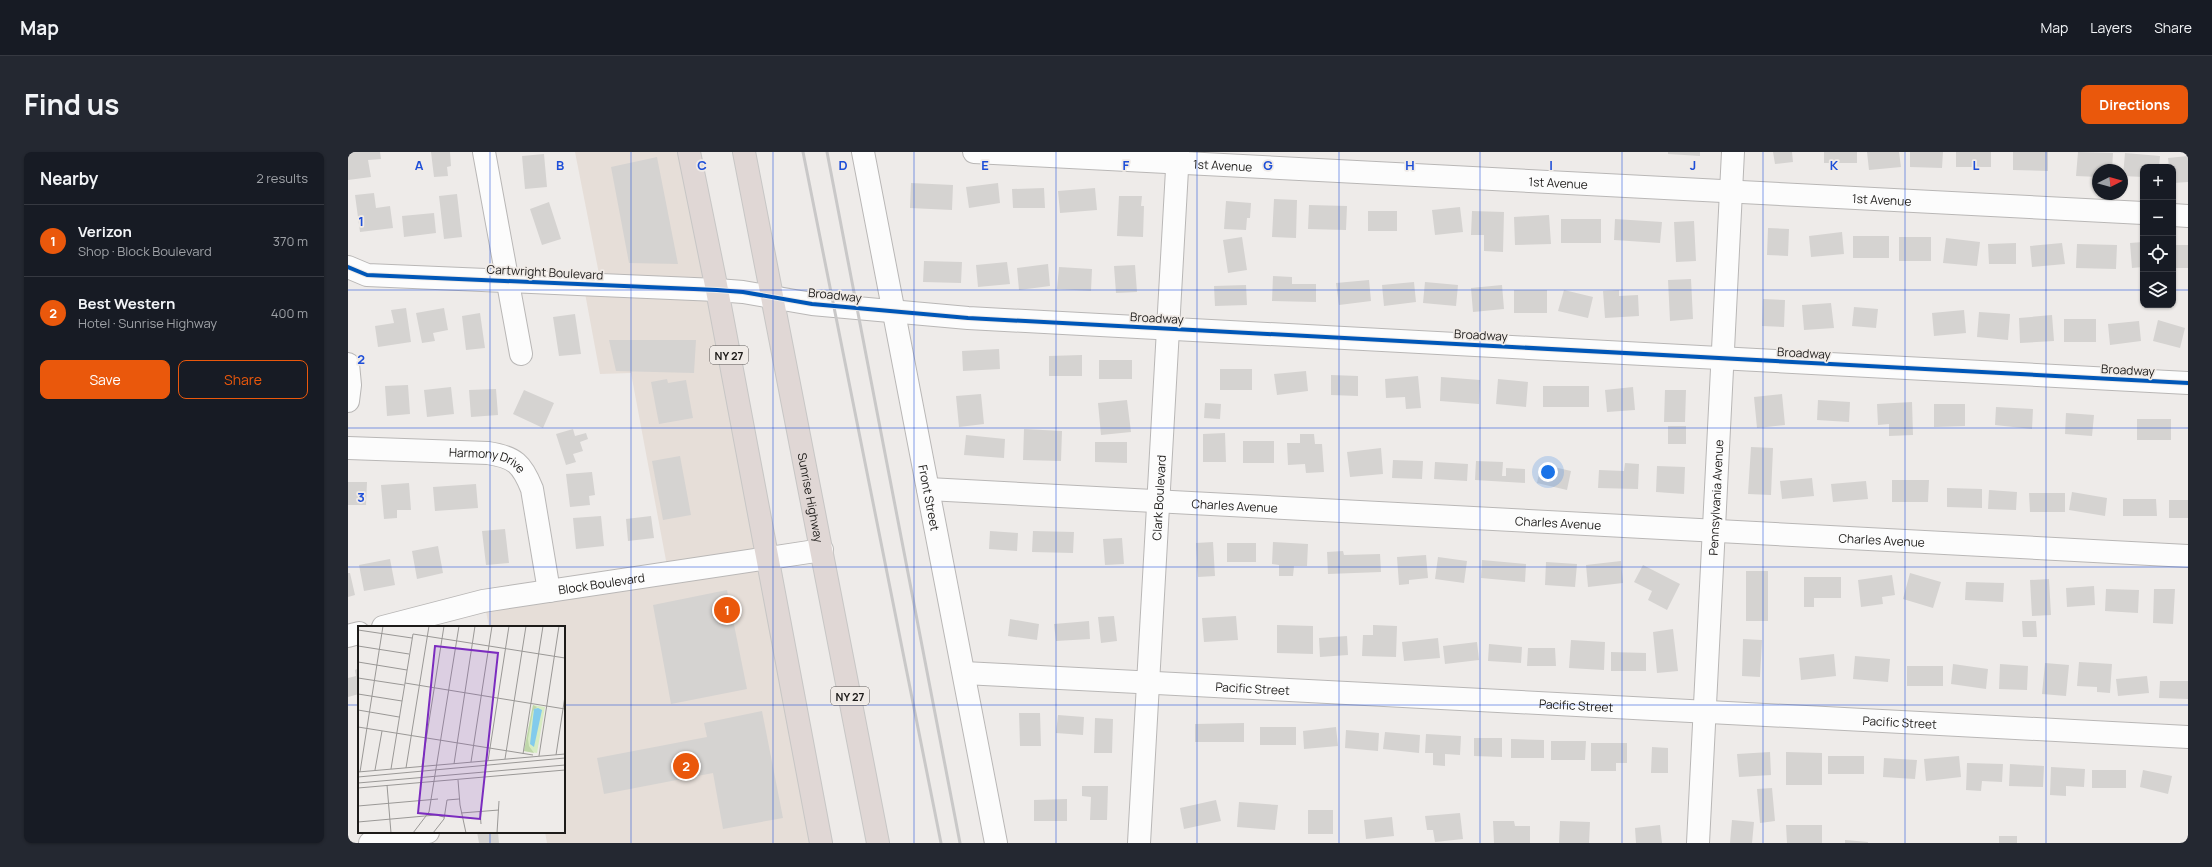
<!DOCTYPE html>
<meta charset="utf-8">
<style>
body{margin:0;font-family:Manrope,sans-serif;background:#242831;color:#f1f3f6}
.controls{position:absolute;right:12px;top:12px;display:grid;overflow:hidden;border-radius:8px;box-shadow:0 1px 3px #0004}
.controls button{width:36px;height:36px;display:grid;place-items:center;padding:0;border:0;border-bottom:1px solid #363941;background:#171b24;color:#f1f3f6;font:20px sans-serif}
.compass{position:absolute;left:1744px;top:12px;width:36px;height:36px;border-radius:50%;background:#171b24;box-shadow:0 1px 3px #0004;rotate:84deg}
.you{position:absolute;left:1200px;top:320px;width:14px;height:14px;margin:-10px;border:3px solid #fff;border-radius:50%;background:#1a73e8;box-shadow:0 0 0 6px #1a73e833}
.badge{display:grid;place-items:center;width:26px;height:26px;border-radius:50%;background:#ea580c;color:#fff;font-size:13px;font-weight:700}
.pin{position:absolute;translate:-50% -50%;border:2px solid #fff;box-shadow:0 1px 4px #0006}
.list{margin:0;padding:0;list-style:none}
h2{display:flex;justify-content:space-between;align-items:center;height:52px;margin:0;padding:0 16px;font-size:17px}
h2 small{font-size:13px;font-weight:400;color:#9ea1a6}
.list li{display:grid;grid-template-columns:26px 1fr auto;gap:12px;align-items:center;box-sizing:border-box;height:72px;padding:0 16px;border-top:1px solid #363941}
.list b{display:block;font-size:15px;white-space:nowrap}
.list p{margin:0;font-size:13px;white-space:nowrap;color:#9ea1a6}
.list em{font-size:13px;font-style:normal;color:#9ea1a6}
.actions{display:flex;gap:8px;padding:12px 16px}
.actions a{flex:1;padding:9px 0;border:1px solid #ea580c;border-radius:8px;text-align:center;font-size:14px;color:#ea580c}
.actions .main{background:#ea580c;color:#fff}
.icon{flex:none;width:22px;height:22px;fill:none;stroke:currentColor;stroke-width:2;stroke-linecap:round;stroke-linejoin:round}
.map{position:relative;flex:none;width:1840px;height:691px;overflow:hidden;border-radius:8px}
header{display:flex;align-items:center;gap:24px;box-sizing:border-box;height:56px;padding:0 20px;background:#171b24;border-bottom:1px solid #363941}
header strong{font-size:19px}
nav{display:flex;gap:22px;margin-inline-start:auto;font-size:14px}
.intro{display:flex;align-items:center;justify-content:space-between;box-sizing:border-box;height:96px;padding:0 24px}
h1{margin:0;font-size:28px}
.button{padding:10px 18px;border-radius:8px;background:#ea580c;color:#fff;font-size:14px;font-weight:700}
main{display:flex;gap:24px;padding:0 24px}
aside{flex:1;background:#171b24;border-radius:8px;box-shadow:0 1px 3px #0004}
.map>svg:first-child{display:block}
.built{fill:#e6ded8}
.building{fill:#d5d3d1}
.lines{fill:none;stroke-linecap:round;stroke-linejoin:round}
.minor-casing{stroke:#b9b7b6;stroke-width:24}
.highway-casing{stroke:#c7c6c5;stroke-width:24}
.minor{stroke:#fcfcfc;stroke-width:22}
.highway{stroke:#e0d7d5;stroke-width:22}
.rail{stroke:#c9c8c8;stroke-width:3}
.cycleway-casing{stroke:#f0ebe7;stroke-width:6}
.cycleway{stroke:#0057b8;stroke-width:4}
.grid{fill:none;stroke:#1d4ed8;stroke-width:1;stroke-opacity:0.55}
.labels{text-anchor:middle;dominant-baseline:central;stroke-width:3.5;stroke-linejoin:round;paint-order:stroke}
.shield{fill:#f0ebe7;stroke:#5c5957;stroke-width:1}
.shield-label{font-size:11px;font-weight:bold;fill:#1d1b19}
.street-label{font-size:12px;fill:#1d1b19;stroke:#f0ebe7}
.inset-road{fill:none;stroke:#9a9896;stroke-width:1}
.view{fill:#7b2cbf;fill-opacity:0.15;stroke:#7b2cbf;stroke-width:2}
.inset-edge{fill:none;stroke:#1d1b19;stroke-width:2}
.grid-label{font-size:13px;text-anchor:middle;font-weight:bold;fill:#1d4ed8;stroke:#f0ebe7;stroke-width:3.5;stroke-linejoin:round;paint-order:stroke}
</style>
<header>
<strong>Map</strong>
<nav><a>Map</a><a>Layers</a><a>Share</a></nav>
</header>
<div class="intro"><h1>Find us</h1><a class="button">Directions</a></div>
<main>
<aside>
<h2>Nearby<small>2 results</small></h2>
<ul class="list">
<li><span class="badge">1</span><div><b>Verizon</b><p>Shop · Block Boulevard</p></div><em>370 m</em></li>
<li><span class="badge">2</span><div><b>Best Western</b><p>Hotel · Sunrise Highway</p></div><em>400 m</em></li>
</ul>
<div class="actions"><a class="main">Save</a><a>Share</a></div>
</aside>
<div class="map">
<svg width="1840" height="691" viewBox="0 0 1840 691">
<rect width="100%" height="100%" fill="#eeebe9"/>
<path class="built" d="M227 0H335L464 691H199L197 680H216V475H141L138 459 322 430 283 221 252 222 234 125 251 122Z"/>
<path class="building" d="M0 0H32L33 7 20 8 23 25 0 28Z
M83 0H102L103 14 99 15 100 24 86 25Z
M1320 0H1352V4L1320 2Z
M1425 0H1444L1445 10 1427 12Z
M1476 0H1509V11H1476Z
M1519 0H1551L1553 15 1521 18Z
M1562 0H1595L1594 16 1562 15Z
M1608 0H1643V15H1608Z
M1665 0H1700V19L1665 18Z
M1730 0 1765 1 1764 18H1750V25L1728 24Z
M1777 1 1812 4 1811 15H1795V25L1775 24Z
M196 2 199 35 177 37 174 4Z
M1840 4V30L1825 31V15H1821L1820 6Z
M309 5 330 112 281 111 263 15Z
M563 31 605 33 604 58 562 56Z
M650 31 652 51 621 56 618 35Z
M696 36 697 56H665L664 37Z
M747 36 749 58 712 61 710 39Z
M26 41 28 56 42 54 45 76 12 80 7 43Z
M109 42 114 85 96 87 91 44Z
M771 44H794L793 54H796L795 85 769 84Z
M926 47 949 48 948 86 924 85Z
M878 49 903 51 902 66H899L898 78 876 77Z
M201 50 213 87 194 93 182 57Z
M961 53 999 54 998 78 960 77Z
M1112 55 1115 80 1087 83 1084 58Z
M1020 59H1049V79H1020Z
M1124 59 1156 60 1155 100 1136 99V83H1123Z
M86 61 88 81 56 85 54 64Z
M1201 63 1203 92 1167 93 1166 65Z
M1213 67H1253V91H1213Z
M1267 67 1314 70 1312 91 1266 88Z
M1346 69 1348 109 1328 110 1326 70Z
M1420 76 1441 77 1440 104 1419 103Z
M1494 80 1496 102 1463 105 1461 84Z
M1505 84H1541V106H1505Z
M894 85 899 118 880 121 875 88Z
M1551 85H1583V109H1551Z
M1598 86 1632 90 1629 114 1595 111Z
M1795 90V115L1784 116 1782 91Z
M1668 91V112H1641L1640 92Z
M1714 91 1717 112 1684 115 1682 94Z
M1729 92 1769 93 1768 117 1728 116Z
M1825 93H1840V116H1825Z
M576 109 614 110 613 131 575 130Z
M659 110 662 132 630 135 628 113Z
M700 112 702 134 671 138 669 116Z
M787 113 789 140 768 141 766 114Z
M711 115 744 117 743 139 709 137Z
M925 124 944 125V132H968V150L924 149Z
M1343 127 1345 167 1322 169 1320 128Z
M1021 128 1023 149 991 153 988 131Z
M1066 130 1068 150 1036 154 1034 133Z
M1077 130 1110 133 1108 154 1075 151Z
M898 133 899 153 867 154 866 134Z
M1154 133 1156 157 1125 160 1123 136Z
M1166 138H1199V161H1166Z
M1216 138 1245 145 1240 166 1210 159Z
M1271 138V144L1290 143 1291 164 1257 166 1255 139Z
M1415 147 1437 148 1436 175 1414 174Z
M1483 151 1486 176 1456 178 1454 153Z
M1506 155 1530 157 1528 176 1504 174Z
M58 156 63 190 30 195 27 174 46 171 43 158Z
M96 156 100 178 85 181 87 189 74 191 68 161Z
M1616 158 1618 181 1586 184 1584 161Z
M1631 160 1662 162 1660 188 1629 185Z
M132 161 137 196 118 198 114 164Z
M227 162 233 202 211 204 205 165Z
M1704 163 1706 189 1672 191 1671 166Z
M1716 167H1748V190H1716Z
M1810 168 1837 176 1832 196 1805 189Z
M1791 169 1793 189 1762 193 1760 172Z
M261 188H348L346 221 268 219Z
M651 197 652 217 615 219 614 199Z
M734 203V224H701V204Z
M751 208H784V227H751Z
M872 217H904V238H872Z
M958 219 960 239 929 243 926 222Z
M983 223 1010 224V244L983 243Z
M1070 224 1073 256 1058 257 1057 245 1038 246 1037 227Z
M1093 225 1132 228 1131 252 1092 249Z
M319 227 320 231 338 228 345 266 311 272 303 230Z
M1150 227 1180 230 1178 255 1148 252Z
M60 233 62 262 39 264 37 234Z
M1195 234H1241V255H1195Z
M103 235 106 262 79 265 76 238Z
M1285 235 1287 258 1259 260 1257 238Z
M148 237 150 263 123 265 121 238Z
M176 238 206 251 195 276 165 262Z
M1317 238H1338L1337 270H1316Z
M633 242 636 272 611 275 608 244Z
M1434 242 1437 273 1409 276 1406 245Z
M779 248 783 280 753 283 750 251Z
M1470 248 1502 250 1501 270 1469 268Z
M1564 250 1565 283 1541 284V272L1530 273 1529 252Z
M857 251 873 252 872 267 856 266Z
M1586 252H1617V274L1586 275Z
M1648 255 1685 257 1684 277 1647 273Z
M1718 261 1746 263 1744 284 1717 282Z
M1789 267H1823V288H1789Z
M1320 274H1338V292H1320Z
M225 277 227 284 238 281 240 287 232 290 235 299 225 302 228 310 218 313 208 282Z
M676 277 714 279 713 309 675 308Z
M877 281 878 310H855V282Z
M952 282H966L967 292H974L976 320 958 321 957 312 940 313 939 291H952Z
M618 283 657 287 656 306 616 303Z
M895 289H926V311H895Z
M747 290H779V311L747 310Z
M1403 295 1425 296 1423 343 1400 342Z
M1033 296 1035 322 1002 325 999 300Z
M332 304 343 363 315 368 304 309Z
M1045 308 1075 309 1074 327 1044 326Z
M1128 309 1155 310 1154 324H1158V316L1177 317V331L1127 328Z
M1087 310 1120 312 1119 329 1086 327Z
M1277 311 1291 312 1290 337 1250 336 1251 318 1276 319Z
M1193 312 1223 319 1219 338 1189 331Z
M1309 314 1337 315 1336 342 1308 340Z
M244 320 247 343 241 344 242 353 222 355 218 322Z
M1464 326 1466 344 1434 347 1432 329Z
M1544 328H1581L1580 350H1544Z
M1518 329 1520 347 1485 350 1483 332Z
M0 330H19L18 353H0Z
M61 331 63 358H49V366L36 367 33 333Z
M128 332 130 356 87 359 85 335Z
M1599 336 1634 337V356L1599 355Z
M1641 338 1669 340 1668 358 1640 357Z
M1724 340 1759 346 1757 364 1721 358Z
M1681 341H1717V360H1682Z
M1775 347H1808L1809 364H1775Z
M1821 348H1840V366H1821Z
M253 364 256 394 228 397 225 366Z
M303 364 306 386 280 389 278 367Z
M157 377 161 411 138 413 134 379Z
M642 379 670 381 669 399 641 397Z
M685 379 726 380 725 401 684 400Z
M774 386 776 412 757 413 755 387Z
M865 390 867 424 850 425 848 391Z
M925 390 960 392 959 414H946L945 424H931V413L924 412Z
M879 391H908V410H879Z
M90 394 95 421 69 427 64 399Z
M995 399 996 403 1032 402 1033 420 980 422 979 400Z
M1078 403 1080 426 1061 428V432L1051 433 1049 405Z
M1090 405 1119 409 1116 431 1087 427Z
M42 407 47 433 16 439 11 413Z
M1134 408 1178 412 1177 430 1133 426Z
M1273 409 1275 431 1240 435 1238 413Z
M1198 410 1229 412 1227 435 1197 433Z
M1295 413 1332 432 1319 458 1300 448 1304 439 1286 430Z
M1398 419H1420V469H1398Z
M0 421H2L7 443 0 445Z
M1562 421 1593 430 1585 456 1555 447Z
M1544 423 1547 443 1534 445 1535 452 1513 455 1510 428Z
M1456 425H1493V446H1466V455H1456Z
M1701 427 1703 463 1684 464 1682 428Z
M1618 430 1656 431 1655 450 1617 448Z
M1746 434 1747 453 1719 455 1718 436Z
M1758 437 1791 438 1790 461 1757 459Z
M1806 437H1827L1825 472 1805 471Z
M379 438 399 537 323 552 305 453Z
M766 464 769 489 753 491 750 465Z
M888 464 890 488 856 490 854 466Z
M662 467 691 472 689 488 660 484Z
M741 469 742 487 708 489 706 472Z
M1674 469H1688L1689 485H1675Z
M929 473 965 474V502L929 501Z
M1025 473 1049 474 1048 505 1014 504 1015 483H1025Z
M1325 477 1330 519 1309 521 1305 480Z
M999 484 1000 503 972 505 971 486Z
M1090 486 1092 506 1056 509 1054 490Z
M1395 487 1414 488 1412 525 1394 524Z
M1223 488 1257 490 1256 518 1221 516Z
M1129 490 1131 508 1097 512 1095 494Z
M1141 492 1174 495 1173 511 1140 509Z
M1180 496H1207L1208 514H1179Z
M1263 500 1298 501V519H1263Z
M1486 502 1488 524 1453 528 1451 506Z
M1507 504 1542 507 1540 530 1505 527Z
M1731 510 1764 512 1762 541 1749 540V535L1729 534Z
M1697 511 1721 513 1718 544 1694 542Z
M1605 512 1640 517 1638 537 1603 532Z
M1652 512 1680 514 1679 538 1651 537Z
M1559 514H1595V534H1559Z
M11 516V542L0 545V526L8 524 7 518Z
M1799 524 1801 541 1770 544 1768 527Z
M1812 529H1840V547L1811 546Z
M414 559 435 666 375 677 365 621 256 642 249 606 359 585 356 571Z
M671 561H692L693 594H672Z
M710 563 736 565 735 583 708 581Z
M747 566 765 567 764 601H746Z
M896 571V590H847V572Z
M912 575H948V593H912Z
M988 575 990 594 956 597 955 579Z
M998 578 1031 581 1030 599 997 596Z
M1037 580 1072 583 1071 601 1035 597Z
M1078 582 1113 584 1112 603 1097 602V614L1085 613V601H1077Z
M1126 586H1154V605L1126 604Z
M1163 587 1196 588V606H1163Z
M1203 589H1238L1237 608H1203Z
M1243 591H1279V611H1268V619H1243Z
M1304 595 1320 596V621H1303Z
M1422 600 1423 623 1391 625 1389 602Z
M1438 600 1474 601V633H1438Z
M1480 604H1516V622H1480Z
M1611 604 1613 625 1578 629 1576 607Z
M1536 606 1569 608 1567 627 1535 625Z
M1619 611 1655 612 1654 630 1634 629 1633 639 1618 638Z
M1662 612 1696 614 1695 635 1661 634Z
M1703 615 1737 617 1736 635 1718 634V644L1702 643Z
M1744 618H1778V636H1744Z
M1795 618 1824 624 1820 642 1792 635Z
M734 634H760L759 668H742L743 645 734 644Z
M1424 636 1427 669 1412 671 1409 637Z
M719 647V669H686V648Z
M868 648 873 669 836 677 832 656Z
M891 650 930 653 927 678 889 675Z
M960 658H985V682H960Z
M1112 661 1115 687 1087 690 1085 678H1079L1077 664Z
M1044 665 1046 684 1018 687 1016 668Z
M1384 668 1406 670 1404 691H1382Z
M1145 669H1166L1167 674H1182V691H1146Z
M1212 669 1242 670 1241 691H1211Z
M1312 673 1314 691H1288L1287 676Z
M1438 673H1474V691H1439Z
M129 680H150L151 691H131Z
M1651 684H1669V691H1651Z
M1497 688 1520 690V691H1497Z"/>
<g class="lines">
<g class="minor-casing">
<g id="minor">
<path d="M136 0 173 202"/>
<path id="s1" d="M515 0 648 691"/>
<path id="s2" d="M626 0 1795 61"/>
<path d="M1825 63 1840 64"/>
<path d="M0 115 19 123 369 138 395 140 464 152 620 166 1840 231"/>
<path d="M0 212 2 233 0 249"/>
<path id="s3" d="M0 296 140 301C167 305 174 312 184 337L201 439"/>
<path id="s4" d="M580 337 1840 404"/>
<path id="s5" d="M35 475 135 449 474 398"/>
<path d="M0 484 11 481"/>
<path id="s6" d="M616 521 1840 585"/>
<path d="M22 691 80 680"/>
<path id="s7" d="M791 691 830 0"/>
<path id="s8" d="M1350 691 1385 0"/>
</g>
</g>
<g class="highway-casing">
<g id="highway">
<path d="M341 0 369 138 473 691"/>
<path id="s9" d="M396 0 530 691"/>
</g>
</g>
<use href="#minor" class="minor"/>
<use href="#highway" class="highway"/>
<path class="rail" d="M455 0 593 691
M479 0 612 691"/>
<g class="cycleway-casing">
<path id="cycleway" d="M0 115 19 123 369 138 395 140 464 152 620 166 1840 231"/>
</g>
<use href="#cycleway" class="cycleway"/>
</g>
<path class="grid" d="M142 0V475M283 0V691M425 0V691M566 0V691M708 0V691M849 0V691M991 0V691M1132 0V691M1274 0V691M1415 0V691M1557 0V691M1698 0V691M0 138H1795M1825 138H1840M0 276H1840M0 415H1840M0 553H11M216 553H1840M142 680V691"/>
<g class="labels">
<g class="shield">
<rect x="362" y="194" width="38" height="18" rx="3"/>
<rect x="483" y="535" width="38" height="18" rx="3"/>
</g>
<g class="shield-label">
<text x="381" y="203">NY 27</text>
<text x="502" y="544">NY 27</text>
</g>
<g class="street-label">
<text stroke="none"><textPath href="#s2" startOffset="249">1st Avenue</textPath></text>
<text stroke="none"><textPath href="#s2" startOffset="585">1st Avenue</textPath></text>
<text stroke="none"><textPath href="#s2" startOffset="909">1st Avenue</textPath></text>
<text transform="translate(197 120) rotate(3)">Cartwright Boulevard</text>
<text transform="translate(487 143) rotate(6)">Broadway</text>
<text transform="translate(809 166) rotate(3)">Broadway</text>
<text transform="translate(1133 183) rotate(3)">Broadway</text>
<text transform="translate(1456 201) rotate(3)">Broadway</text>
<text transform="translate(1780 218) rotate(3)">Broadway</text>
<text stroke="none"><textPath href="#s3" startOffset="141">Harmony Drive</textPath></text>
<text stroke="none"><textPath href="#s9" startOffset="352">Sunrise Highway</textPath></text>
<text stroke="none"><textPath href="#s1" startOffset="352">Front Street</textPath></text>
<text stroke="none"><textPath href="#s7" startOffset="346">Clark Boulevard</textPath></text>
<text stroke="none"><textPath href="#s8" startOffset="346">Pennsylvania Avenue</textPath></text>
<text stroke="none"><textPath href="#s4" startOffset="307">Charles Avenue</textPath></text>
<text stroke="none"><textPath href="#s4" startOffset="631">Charles Avenue</textPath></text>
<text stroke="none"><textPath href="#s4" startOffset="955">Charles Avenue</textPath></text>
<text stroke="none"><textPath href="#s5" startOffset="223">Block Boulevard</textPath></text>
<text stroke="none"><textPath href="#s6" startOffset="289">Pacific Street</textPath></text>
<text stroke="none"><textPath href="#s6" startOffset="613">Pacific Street</textPath></text>
<text stroke="none"><textPath href="#s6" startOffset="937">Pacific Street</textPath></text>
</g>
</g>
<g transform="translate(10 474)">
<rect width="207" height="207" fill="#eeebe9"/>
<path d="M175 79 187 81 179 127 166 125Z" fill="#d7ecc3"/>
<path d="M175 79 179 81 175 85 170 113 171 120 176 127 166 125Z" fill="#bfd6a9"/>
<path d="M180 82 184 84 176 121 172 118 176 83Z" fill="#82cbec"/>
<path class="inset-road" d="M0 4 54 12M0 20 51 28M0 36 49 44M0 52 46 59M47 57 207 83M0 68 44 75M0 84 41 91M0 101 175 129M165 128 185 0M198 129 207 70M181 130 201 0M147 133 168 0M130 135 151 0M113 136 134 0M96 138 117 0M64 140 86 0M48 142 71 0M33 143 55 8 207 32M17 144 24 105M0 146 207 128M2 146 25 0M0 151 207 132M100 154 102 179 108 207M0 157 207 139M29 159 33 207M0 162 207 144M0 180 80 173M122 185 123 198M103 187 141 184M0 196 78 189 86 191M55 207 71 186 101 0M75 207 86 193 89 174 101 173M139 207 141 175"/>
<path class="view" d="M77 20 140 27 122 193 60 187Z"/>
<rect width="207" height="207" class="inset-edge"/>
</g>
<g class="grid-label">
<text x="71" y="18">A</text>
<text x="212" y="18">B</text>
<text x="354" y="18">C</text>
<text x="495" y="18">D</text>
<text x="637" y="18">E</text>
<text x="778" y="18">F</text>
<text x="920" y="18">G</text>
<text x="1062" y="18">H</text>
<text x="1203" y="18">I</text>
<text x="1345" y="18">J</text>
<text x="1486" y="18">K</text>
<text x="1628" y="18">L</text>
<text x="13" y="74">1</text>
<text x="13" y="212">2</text>
<text x="13" y="350">3</text>
</g>
</svg>
<div class="controls">
<button>+</button>
<button>−</button>
<button><svg class="icon" aria-label="locate" viewBox="0 0 24 24"><circle cx="12" cy="12" r="6"/><path d="M12 2v4M12 18v4M2 12h4M18 12h4"/></svg></button>
<button><svg class="icon" aria-label="layers" viewBox="0 0 24 24"><path d="M12 4l9 5-9 5-9-5zM3 14l9 5 9-5"/></svg></button>
</div>
<svg class="compass" viewBox="-18 -18 36 36"><path d="M0-13l5 13h-10z" fill="#e53935"/><path d="M0 13l5-13h-10z" fill="#9ea1a6"/></svg>
<div class="you"></div>
<div class="pin badge" style="left:379px;top:458px">1</div>
<div class="pin badge" style="left:338px;top:614px">2</div>
</div>
</main>
